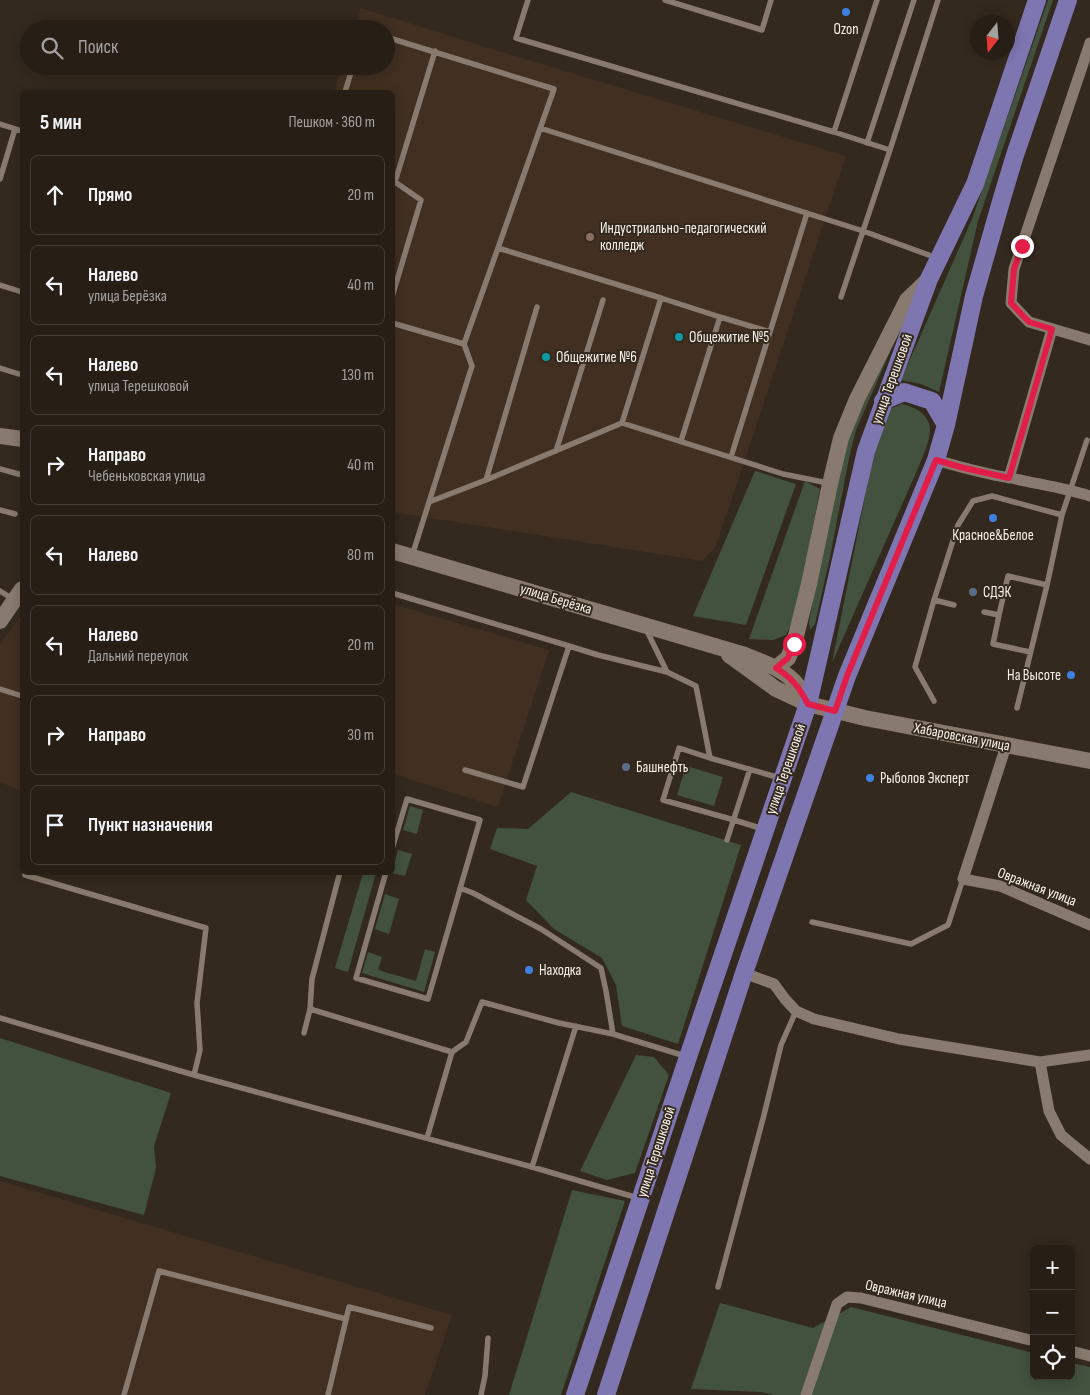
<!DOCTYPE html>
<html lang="ru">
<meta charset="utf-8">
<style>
body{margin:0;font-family:"Sofia Sans Condensed",sans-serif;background:#332c23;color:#f1f3f6}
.controls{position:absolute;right:15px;bottom:15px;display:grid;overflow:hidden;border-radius:8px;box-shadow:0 2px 12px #0003}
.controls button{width:45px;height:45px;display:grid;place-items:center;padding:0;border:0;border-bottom:1px solid #433d35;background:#271f16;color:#f1f3f6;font:25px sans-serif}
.compass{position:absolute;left:970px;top:15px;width:45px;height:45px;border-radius:50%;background:#271f16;box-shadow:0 2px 12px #0003;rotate:197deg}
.stop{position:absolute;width:15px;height:15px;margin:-11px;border:4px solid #e11d48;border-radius:50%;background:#fff}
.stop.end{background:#e11d48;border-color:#fff;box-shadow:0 1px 5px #0008}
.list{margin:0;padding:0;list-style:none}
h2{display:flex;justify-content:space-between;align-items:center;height:65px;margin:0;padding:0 20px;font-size:21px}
h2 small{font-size:16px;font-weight:400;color:#a4a2a1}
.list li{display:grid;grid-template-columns:32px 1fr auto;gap:15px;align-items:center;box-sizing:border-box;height:80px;margin:0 10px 10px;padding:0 10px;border:1px solid #433d35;border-radius:8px}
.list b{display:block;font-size:19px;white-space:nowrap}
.list p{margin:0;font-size:16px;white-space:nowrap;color:#a4a2a1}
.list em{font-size:16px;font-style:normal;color:#a4a2a1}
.icon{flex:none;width:28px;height:28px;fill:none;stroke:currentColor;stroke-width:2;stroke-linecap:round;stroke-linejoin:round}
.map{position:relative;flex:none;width:1090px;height:1395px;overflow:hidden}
.search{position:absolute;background:#271f16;box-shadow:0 2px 12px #0003;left:20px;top:20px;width:375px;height:55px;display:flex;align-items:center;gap:12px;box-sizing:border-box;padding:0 18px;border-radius:28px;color:#a4a2a1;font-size:19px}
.panel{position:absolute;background:#271f16;box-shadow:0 2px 12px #0003;left:20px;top:90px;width:375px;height:785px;border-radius:8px}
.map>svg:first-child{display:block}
.built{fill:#413021}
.green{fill:#42523f}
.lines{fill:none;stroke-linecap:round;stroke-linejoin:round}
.lane{stroke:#887a6e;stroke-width:5.5}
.street{stroke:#887a6e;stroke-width:11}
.secondary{stroke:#887a6e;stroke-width:16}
.primary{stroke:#7e76b1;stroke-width:18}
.route{stroke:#e11d48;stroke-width:6}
.shop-dot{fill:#3f7fe0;stroke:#34291e;stroke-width:2}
.education-dot{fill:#8d6e63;stroke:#34291e;stroke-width:2}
.culture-dot{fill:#0f9aa8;stroke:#34291e;stroke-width:2}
.service-dot{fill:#5c6f8a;stroke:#34291e;stroke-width:2}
.labels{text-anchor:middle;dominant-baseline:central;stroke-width:4;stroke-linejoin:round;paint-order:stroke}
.poi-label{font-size:15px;fill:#f8f1ea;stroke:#34291e;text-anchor:start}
.street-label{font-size:15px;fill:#f8f1ea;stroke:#34291e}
</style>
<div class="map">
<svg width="1090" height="1395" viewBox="0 0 1090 1395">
<rect width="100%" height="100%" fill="#34291e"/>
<path class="built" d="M361 8 492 49 846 156 716 546 703 561 393 512 392 92H334L342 66H386V29H354Z
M392 604 549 650 498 807 393 774Z
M22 614V791L0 782V645Z
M0 1181 452 1315 425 1395H0Z"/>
<path class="green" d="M1048 0H1053L978 221 939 392 921 384 901 380 972 219Z
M910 306 856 430 849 458 830 557 815 624 810 630 809 622 840 457 852 428Z
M902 404C913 406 929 414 930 428 931 437 923 456 919 466L832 663 874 451 889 409Z
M755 471 796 484 746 625 693 616Z
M805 481 820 489 796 616 786 635 773 640 749 639Z
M686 766 723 777 714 806 677 795Z
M571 792 741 845 678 1044 622 1026 616 985 602 958 554 929 526 900 537 866 490 849 497 828 528 829Z
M410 806 423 810 417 834 403 830Z
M398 850 412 854 405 876 392 873Z
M363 873H376L348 972 335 968Z
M385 894 399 899 389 934 375 929Z
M425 949 435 952 424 992 362 973 368 952 382 957 378 970 416 981Z
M0 1038 171 1093 154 1146 156 1168 144 1215 0 1176Z
M636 1055 654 1057 669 1075 635 1173 607 1180 580 1171Z
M572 1190 625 1201 561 1395H509Z
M720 1303 813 1328 851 1307 1034 1353V1376H1071V1363L1090 1367V1395H774L761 1392 691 1389Z"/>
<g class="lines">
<path class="lane" d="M528 0 516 38 834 132 890 150 841 297
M665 0 762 30 771 0
M386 37 554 89 498 248 661 298 622 423
M345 92 353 66
M0 124 22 131
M540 128 863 231 937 258
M834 132 877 0
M867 143 914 0
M890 150 938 0
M0 179 15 129
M0 285 22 292
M392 297 421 200 395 182 435 51
M661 298 720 317 681 441
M720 317 770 332
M392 323 464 344
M0 368 22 375
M556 451 603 300
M731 457 807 213
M0 469 22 475
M486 480 537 307
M429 502 486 480 622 423 783 474 828 483
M0 510 15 514
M412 556 472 366 464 344 498 248
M0 591 13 599
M392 593 569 646 523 787 465 770
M934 600 954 605
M984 612 999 615 993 644 1030 652
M999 615 1008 576 1047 585
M646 629 667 672
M569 646 598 655 667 672 696 686 710 758 679 748 663 800 734 820 763 829
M0 689 22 696
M934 701 915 667 934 600 958 525 973 501 992 496 1062 515
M1017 708 1047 585 1062 515 1087 440
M710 758 780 778
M727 840 750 769
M340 872 312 979 310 1009 452 1052
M386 872 356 978 428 999 480 820 407 799 392 849
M25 875 206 928 197 1003 200 1050 194 1075
M460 888 473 893 541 929 601 968 606 991 613 1034 685 1056
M812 922 911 944 948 925 963 879
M0 1018 194 1075 532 1167 638 1198
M304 1033 310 1009
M427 1138 452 1052 466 1042 482 1002 559 1023 613 1034
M532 1167 576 1026
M718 1287 764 1115 781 1045 796 1011
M124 1395 159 1271 346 1319
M328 1395 349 1307 431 1328
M481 1395 485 1376 488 1338"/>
<path class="street" d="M1090 43 1014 269 1011 303 1029 322 1090 340
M936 460C960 467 985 474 1011 478 1037 484 1064 488 1090 496
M1009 478 1052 329
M1006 746 963 879 1000 886 1090 925
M744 973 774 984 785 999 796 1011 814 1019 899 1039 1040 1062
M1090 1055 1040 1062 1049 1111 1061 1135 1090 1159
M1071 1351 1090 1356
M806 1395 837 1304 847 1297 861 1298 1034 1341"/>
<path class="secondary" d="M0 436 22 439
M392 551 745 655C764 663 785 669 798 686 802 691 805 698 808 704
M0 621 22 589
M729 655 776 689 808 704 865 718 1090 761
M776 668 788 658 794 644 809 584 830 484 841 438 857 399 907 300 929 279"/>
<path class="primary" d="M883 401 904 392 932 401 946 425
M575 1395 688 1057 808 704 866 451 929 279 975 184 1037 0
M606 1395 744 973 847 676 936 460 946 425 974 296 1002 198 1015 155 1068 0"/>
</g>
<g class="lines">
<path class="route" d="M794 644 788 658 776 668C792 678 799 687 808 704L835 711 847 676 936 460 964 468 1009 478 1052 329 1029 322 1011 303 1014 269 1022 246"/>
</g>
<g class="shop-dot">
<circle cx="846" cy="12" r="5"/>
<circle cx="993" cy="518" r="5"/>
<circle cx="1071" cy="675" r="5"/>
<circle cx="870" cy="778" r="5"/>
<circle cx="529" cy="970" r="5"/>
</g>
<circle class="education-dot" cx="590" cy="237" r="5"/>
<g class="culture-dot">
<circle cx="679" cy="337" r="5"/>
<circle cx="546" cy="357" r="5"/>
</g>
<g class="service-dot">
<circle cx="973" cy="592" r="5"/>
<circle cx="626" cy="767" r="5"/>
</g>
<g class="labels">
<g class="poi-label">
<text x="846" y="29" text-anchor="middle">Ozon</text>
<text x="600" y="228">Индустриально-педагогический<tspan x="600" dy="17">колледж</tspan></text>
<text x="689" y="337">Общежитие №5</text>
<text x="556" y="357">Общежитие №6</text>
<text x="993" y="535" text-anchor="middle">Красное&amp;Белое</text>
<text x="983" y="592">СДЭК</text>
<text x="1061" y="675" text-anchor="end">На Высоте</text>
<text x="636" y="767">Башнефть</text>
<text x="880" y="778">Рыболов Эксперт</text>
<text x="539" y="970">Находка</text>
</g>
<g class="street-label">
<text transform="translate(892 379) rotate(-70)">улица Терешковой</text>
<text transform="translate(556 599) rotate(17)">улица Берёзка</text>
<text transform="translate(962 737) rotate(11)">Хабаровская улица</text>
<text transform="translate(786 769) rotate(-71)">улица Терешковой</text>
<text transform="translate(1037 887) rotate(21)">Овражная улица</text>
<text transform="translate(656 1152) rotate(-72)">улица Терешковой</text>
<text transform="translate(906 1294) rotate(13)">Овражная улица</text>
</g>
</g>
</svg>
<div class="controls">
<button>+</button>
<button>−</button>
<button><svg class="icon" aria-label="locate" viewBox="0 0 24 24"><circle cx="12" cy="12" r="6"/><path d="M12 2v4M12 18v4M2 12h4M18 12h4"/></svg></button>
</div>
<svg class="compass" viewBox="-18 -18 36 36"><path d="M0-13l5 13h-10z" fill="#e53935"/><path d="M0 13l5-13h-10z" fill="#a4a2a1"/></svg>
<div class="stop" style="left:794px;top:644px"></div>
<div class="stop end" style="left:1022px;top:246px"></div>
<div class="search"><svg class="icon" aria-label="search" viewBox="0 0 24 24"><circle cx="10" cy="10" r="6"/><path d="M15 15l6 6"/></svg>Поиск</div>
<section class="panel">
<h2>5 мин<small>Пешком · 360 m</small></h2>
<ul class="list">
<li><svg class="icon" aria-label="ahead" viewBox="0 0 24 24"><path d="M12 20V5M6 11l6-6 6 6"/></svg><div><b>Прямо</b></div><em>20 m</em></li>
<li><svg class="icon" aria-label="left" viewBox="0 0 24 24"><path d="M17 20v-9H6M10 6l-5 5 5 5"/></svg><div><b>Налево</b><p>улица Берёзка</p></div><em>40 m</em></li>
<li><svg class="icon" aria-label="left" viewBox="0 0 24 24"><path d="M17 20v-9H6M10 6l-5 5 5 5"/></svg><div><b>Налево</b><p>улица Терешковой</p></div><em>130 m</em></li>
<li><svg class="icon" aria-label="right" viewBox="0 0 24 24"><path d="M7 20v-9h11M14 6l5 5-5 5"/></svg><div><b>Направо</b><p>Чебеньковская улица</p></div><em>40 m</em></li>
<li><svg class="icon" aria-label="left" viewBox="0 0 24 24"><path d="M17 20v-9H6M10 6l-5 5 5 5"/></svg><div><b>Налево</b></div><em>80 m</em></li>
<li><svg class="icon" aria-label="left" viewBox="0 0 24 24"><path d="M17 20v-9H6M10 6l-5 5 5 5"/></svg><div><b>Налево</b><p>Дальний переулок</p></div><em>20 m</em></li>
<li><svg class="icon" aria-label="right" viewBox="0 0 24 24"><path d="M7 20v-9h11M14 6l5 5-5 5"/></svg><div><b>Направо</b></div><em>30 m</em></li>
<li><svg class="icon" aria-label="arrive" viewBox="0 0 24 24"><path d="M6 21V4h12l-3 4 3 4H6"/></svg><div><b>Пункт назначения</b></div></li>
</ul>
</section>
</div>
